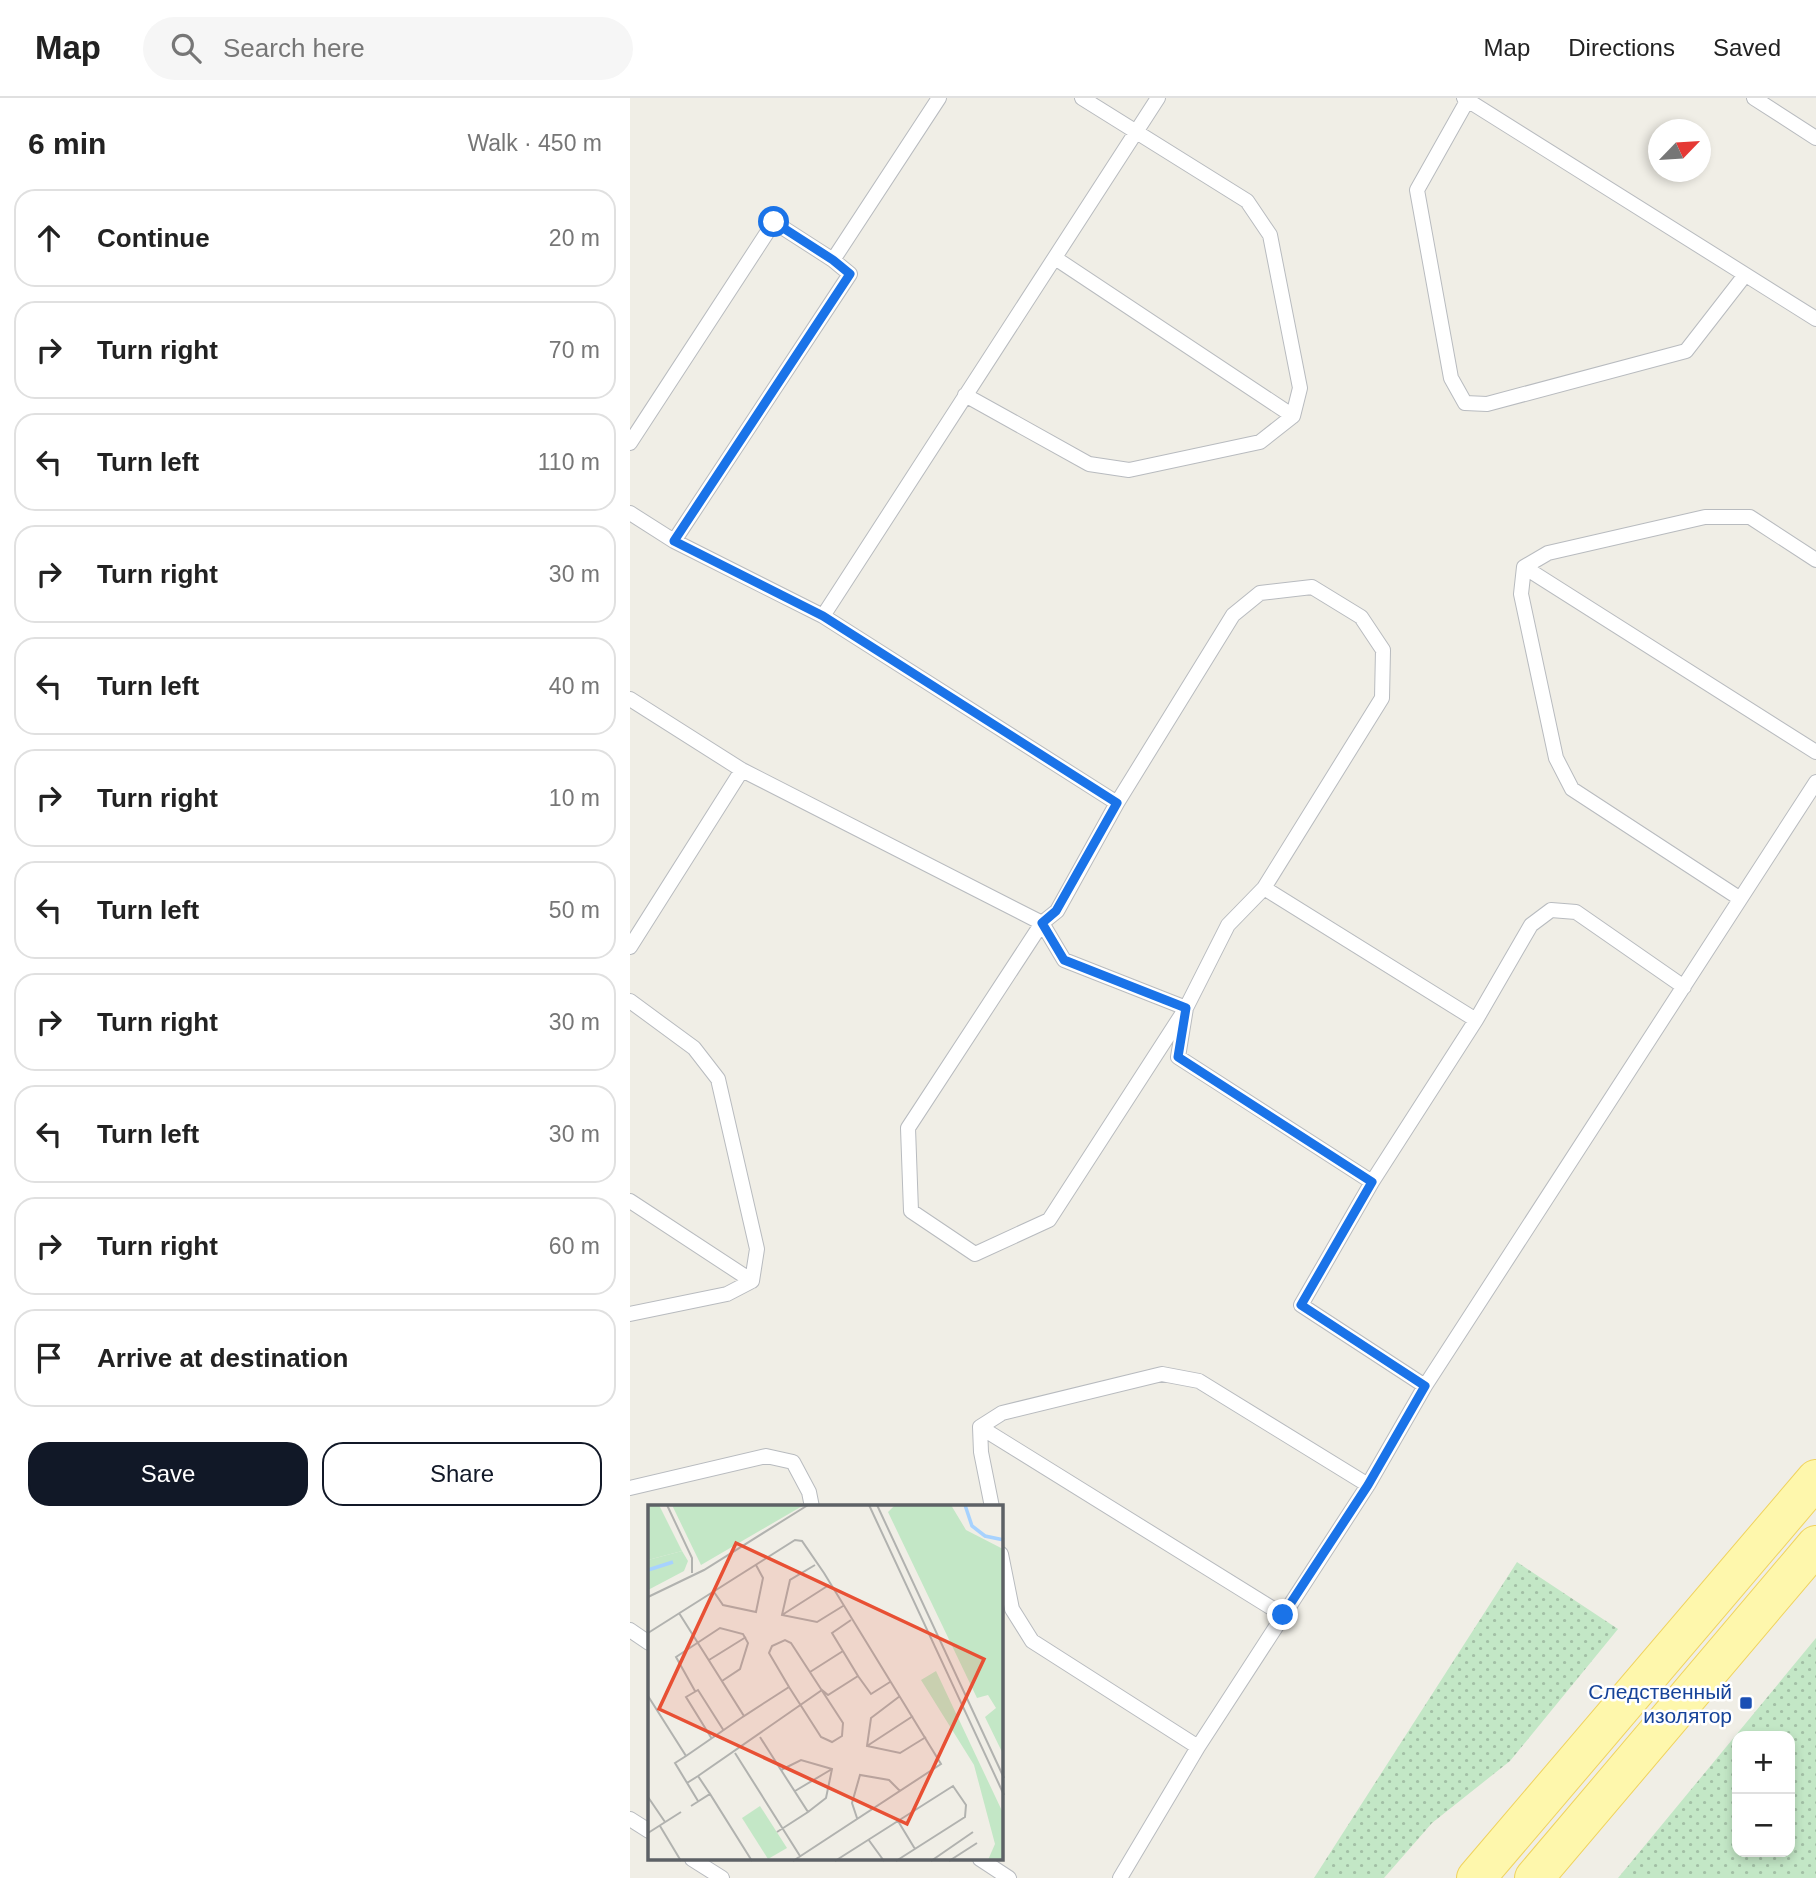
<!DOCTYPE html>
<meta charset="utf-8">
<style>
body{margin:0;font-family:Helvetica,sans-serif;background:#f6f6f6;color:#222}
.controls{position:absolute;right:21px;bottom:21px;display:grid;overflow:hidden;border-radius:14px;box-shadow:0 4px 10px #0003}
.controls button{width:63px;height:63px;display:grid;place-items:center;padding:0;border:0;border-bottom:2px solid #e0e0e0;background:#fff;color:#222;font:35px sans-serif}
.compass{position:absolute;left:1018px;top:21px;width:63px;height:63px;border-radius:50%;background:#fff;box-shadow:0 4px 10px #0003;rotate:65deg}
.stop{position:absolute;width:21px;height:21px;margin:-16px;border:5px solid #1a73e8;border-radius:50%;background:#fff}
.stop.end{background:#1a73e8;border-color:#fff;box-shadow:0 2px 7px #0008}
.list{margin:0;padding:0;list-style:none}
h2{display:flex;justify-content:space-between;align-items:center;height:91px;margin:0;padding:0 28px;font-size:30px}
h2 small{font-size:23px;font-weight:400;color:#767676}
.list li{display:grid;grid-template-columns:46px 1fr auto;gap:21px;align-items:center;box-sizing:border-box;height:98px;margin:0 14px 14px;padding:0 14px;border:2px solid #e0e0e0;border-radius:21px}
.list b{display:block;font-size:26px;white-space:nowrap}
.list em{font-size:23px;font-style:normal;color:#767676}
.actions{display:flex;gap:14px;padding:21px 28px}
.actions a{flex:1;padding:16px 0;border:2px solid #111827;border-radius:21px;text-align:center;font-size:24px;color:#111827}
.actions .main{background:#111827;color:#fff}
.icon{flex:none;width:38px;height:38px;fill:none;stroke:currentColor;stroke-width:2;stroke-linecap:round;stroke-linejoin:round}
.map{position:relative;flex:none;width:1186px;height:1780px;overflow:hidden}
header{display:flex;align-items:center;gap:42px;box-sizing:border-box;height:98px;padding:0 35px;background:#fff;border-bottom:2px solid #e0e0e0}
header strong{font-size:33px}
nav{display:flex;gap:38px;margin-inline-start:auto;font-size:24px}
.search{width:490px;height:63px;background:#f6f6f6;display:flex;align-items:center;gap:18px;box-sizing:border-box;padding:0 24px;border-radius:38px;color:#767676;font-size:26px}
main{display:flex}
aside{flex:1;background:#fff}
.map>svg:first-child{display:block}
.grass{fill:url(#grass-dots);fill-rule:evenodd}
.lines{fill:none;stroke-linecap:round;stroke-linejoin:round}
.service-casing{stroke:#b8bbbf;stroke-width:16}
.primary-casing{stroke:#f0d35e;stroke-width:40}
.service{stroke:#fff;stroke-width:14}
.primary{stroke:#fef7ac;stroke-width:38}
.route{stroke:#1a73e8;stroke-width:9}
.transit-dot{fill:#1a4fb4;stroke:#fff;stroke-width:2.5}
.labels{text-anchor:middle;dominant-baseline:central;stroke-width:5;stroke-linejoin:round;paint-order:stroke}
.transit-label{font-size:21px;fill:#164399;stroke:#fff;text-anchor:end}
.inset-river{fill:none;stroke:#a7d2fe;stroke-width:3.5}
.inset-road{fill:none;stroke:#b1b2af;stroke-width:2}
.view{fill:#e85034;fill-opacity:0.15;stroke:#e85034;stroke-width:3.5}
.inset-edge{fill:none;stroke:#5d6166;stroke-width:3.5}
</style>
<header>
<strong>Map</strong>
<div class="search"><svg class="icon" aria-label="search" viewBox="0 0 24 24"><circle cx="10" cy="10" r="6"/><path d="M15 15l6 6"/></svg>Search here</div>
<nav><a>Map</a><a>Directions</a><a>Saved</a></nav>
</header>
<main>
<aside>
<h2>6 min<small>Walk · 450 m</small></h2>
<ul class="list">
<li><svg class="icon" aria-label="ahead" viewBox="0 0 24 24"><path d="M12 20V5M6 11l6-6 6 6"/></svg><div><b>Continue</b></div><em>20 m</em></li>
<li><svg class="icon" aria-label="right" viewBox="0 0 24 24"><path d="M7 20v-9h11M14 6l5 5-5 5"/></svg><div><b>Turn right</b></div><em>70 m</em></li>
<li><svg class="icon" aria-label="left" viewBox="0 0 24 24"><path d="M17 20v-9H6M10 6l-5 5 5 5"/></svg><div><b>Turn left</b></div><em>110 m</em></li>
<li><svg class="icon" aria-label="right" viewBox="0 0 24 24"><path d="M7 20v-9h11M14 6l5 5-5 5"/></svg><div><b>Turn right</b></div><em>30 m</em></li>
<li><svg class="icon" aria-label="left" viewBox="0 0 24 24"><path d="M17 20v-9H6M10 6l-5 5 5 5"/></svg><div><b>Turn left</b></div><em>40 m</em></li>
<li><svg class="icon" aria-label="right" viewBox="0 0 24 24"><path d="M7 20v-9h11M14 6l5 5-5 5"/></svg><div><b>Turn right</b></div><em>10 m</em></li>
<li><svg class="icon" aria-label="left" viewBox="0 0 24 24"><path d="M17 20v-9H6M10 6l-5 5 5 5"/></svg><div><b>Turn left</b></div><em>50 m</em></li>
<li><svg class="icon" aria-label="right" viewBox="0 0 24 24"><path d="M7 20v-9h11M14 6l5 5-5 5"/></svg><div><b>Turn right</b></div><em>30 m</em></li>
<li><svg class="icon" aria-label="left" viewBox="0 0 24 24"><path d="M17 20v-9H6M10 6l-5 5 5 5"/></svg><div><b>Turn left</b></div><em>30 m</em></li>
<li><svg class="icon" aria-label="right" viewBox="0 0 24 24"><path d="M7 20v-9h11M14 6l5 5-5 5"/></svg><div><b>Turn right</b></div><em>60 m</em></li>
<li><svg class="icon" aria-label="arrive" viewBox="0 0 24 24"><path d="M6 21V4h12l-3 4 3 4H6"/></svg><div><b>Arrive at destination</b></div></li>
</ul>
<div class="actions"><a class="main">Save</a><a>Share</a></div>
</aside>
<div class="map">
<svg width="1186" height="1780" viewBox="0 0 1186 1780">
<defs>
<pattern id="grass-dots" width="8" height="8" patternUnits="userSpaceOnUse" patternTransform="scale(1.75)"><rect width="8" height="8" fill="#c3e7c6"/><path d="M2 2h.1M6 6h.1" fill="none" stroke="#a2bfa5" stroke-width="1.8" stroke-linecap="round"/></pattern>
</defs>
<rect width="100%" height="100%" fill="#f0eee6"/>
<path class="grass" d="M887 1464 988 1531 880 1663 802 1725 754 1780H684Z
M1186 1540V1780H988ZM1160 1638V1754H1107V1638Z"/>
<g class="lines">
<g class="service-casing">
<path id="service" d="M834 0 1186 221
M1124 0 1186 40
M837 3 787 92 821 280 835 305 857 306 1056 253 1115 177
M425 160 663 318
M203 162 309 0
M335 297 459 366 499 372 630 344 663 318 670 290 640 137 617 103 452 0
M0 345 144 124 203 162 220 176 44 443
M0 415 44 443 193 518
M894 469 1186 654
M682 489 731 519 753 552 752 600 634 790 598 827 556 910 419 1122 345 1156 281 1113 278 1030 412 825 427 813 487 705 603 517 630 495Z
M0 601 112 672 412 825 434 862 556 910 548 959 742 1084 846 922 901 827 921 812 946 814 1054 889
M487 705 193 518 528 0
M634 790 846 922
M1109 800 942 691 926 660 891 496 894 469 918 455 1075 419H1120L1186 462
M0 849 112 672
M0 903 64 950 88 981 127 1151 122 1183 97 1196 0 1216
M742 1084 671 1207 795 1288
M0 1103 122 1183
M350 1329 653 1517
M0 1390 136 1358 163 1364 179 1394 182 1409
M362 1409 351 1354 350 1329 372 1315 532 1276 569 1283 738 1387
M371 1456 382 1511 402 1543 568 1649
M0 1532 19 1545
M0 1721 19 1733
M62 1761 92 1780
M350 1761 379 1780
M490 1780 568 1649 738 1387 795 1288 1186 684"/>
</g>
<g class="primary-casing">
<path id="primary" d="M846 1780 1186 1381
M904 1780 1186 1447"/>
</g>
<use href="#service" class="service"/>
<use href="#primary" class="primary"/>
</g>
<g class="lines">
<path class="route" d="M144 124 203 162 220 176 44 443 193 518 487 705 426 813 412 825 434 862 556 910 548 959 742 1084 671 1207 795 1288 738 1387 653 1517"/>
</g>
<rect class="transit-dot" x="1109" y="1598" width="14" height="14" rx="3.5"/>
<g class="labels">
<g class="transit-label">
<text x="1102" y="1593">Следственный<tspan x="1102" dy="24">изолятор</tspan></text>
</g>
</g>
<g transform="translate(18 1407)">
<rect width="355" height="355" fill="#f0eee6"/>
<path d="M1 0H11L34 46 0 55ZM24 0H156L53 60ZM247 0H303L318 25 355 44V249L337 212 348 203 340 190 329 193 240 7ZM288 166 355 308V355H340L347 339 326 260 273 175Z" fill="#c3e7c6"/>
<path d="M34 46 40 56 36 66 0 85V55Z" fill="#c3e7c6"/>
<path d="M112 301 139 343 120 354 94 313Z" fill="#c3e7c6"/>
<path class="inset-river" d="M317 0 324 21 337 31 356 35M0 65 25 57"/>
<path class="inset-road" d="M19 0 44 53V68M221 0 356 290M229 0 356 273M167 60 142 75 134 110 169 117 195 101M66 87 75 100 108 107 115 73 108 60M0 92 56 65 160 0M31 108 96 211 141 182 121 148 124 141 137 135 143 138 195 218 194 231 184 237 173 232 141 182M134 110 181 80M0 128 147 35 154 36 176 68 293 259 145 356M61 155 98 132M162 167 195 146M210 171 223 189 242 177M47 186 28 152 72 123 95 129 100 138 92 164 74 176M0 191 38 251 27 258 50 296M252 191 223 213 219 241 252 248 278 232M112 232 133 265M64 234 38 192 50 185 76 226M219 241 265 211M87 248 152 351M38 251 96 211M50 271 174 185 180 190 210 171 184 128 203 115M39 278 50 271 62 289M147 286 184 264M0 292 17 317M43 301 62 289 104 356M209 313 204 298 212 270 241 275 252 286M250 316 267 344M12 321 33 356M129 327 160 307 133 265 153 255 184 264 178 293 160 307M0 328 33 307M220 334 236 356M187 356 305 281 318 300 317 312 248 356M283 356 325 327M301 356 329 338"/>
<path class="view" d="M88 38 336 154 259 319 11 204Z"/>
<rect width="355" height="355" class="inset-edge"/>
</g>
</svg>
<div class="controls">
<button>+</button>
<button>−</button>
</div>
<svg class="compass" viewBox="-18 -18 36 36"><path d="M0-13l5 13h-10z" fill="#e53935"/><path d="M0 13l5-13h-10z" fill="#767676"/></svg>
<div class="stop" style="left:144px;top:124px"></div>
<div class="stop end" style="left:653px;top:1517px"></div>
</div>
</main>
